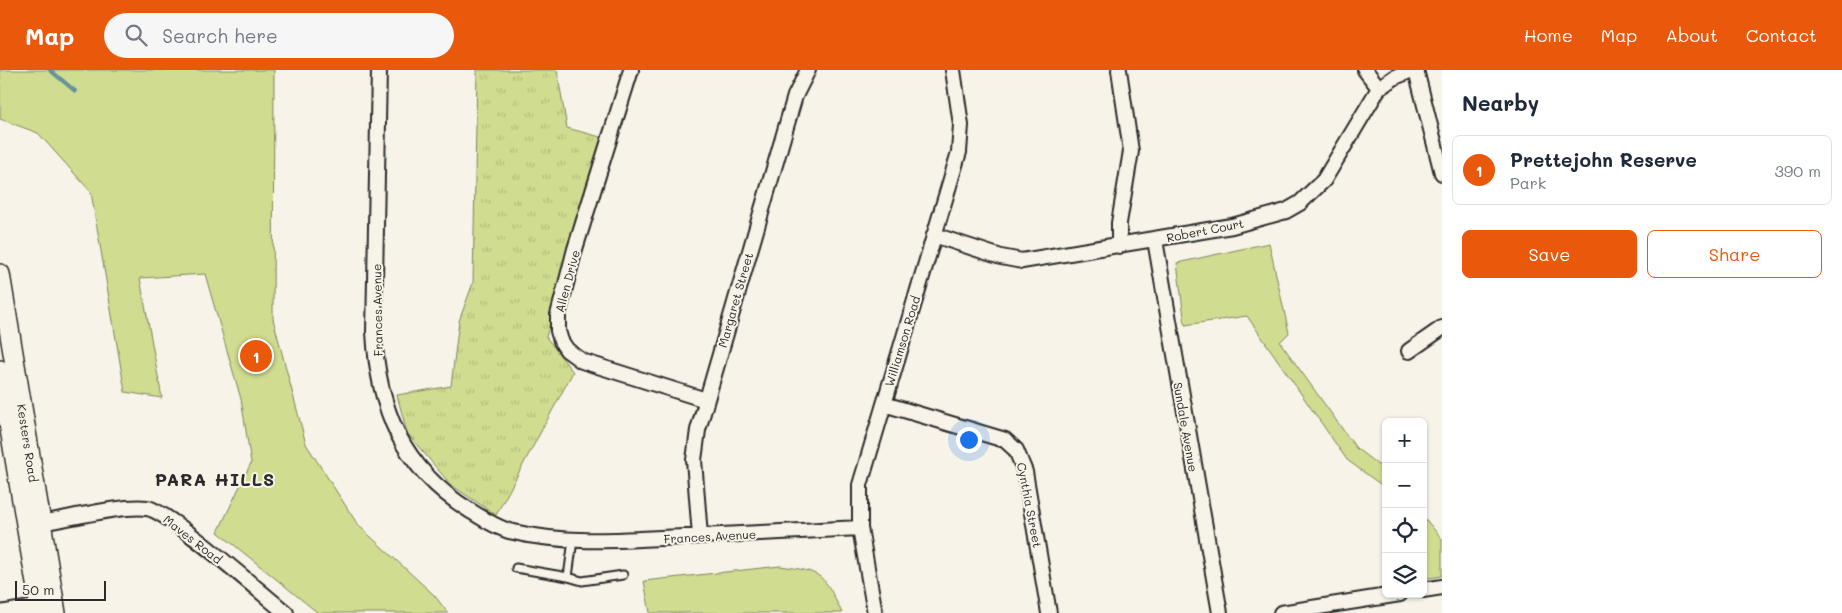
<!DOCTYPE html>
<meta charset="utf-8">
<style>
body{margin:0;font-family:Mali,sans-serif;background:#f6f6f7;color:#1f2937}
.controls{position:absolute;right:15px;bottom:15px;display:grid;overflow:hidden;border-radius:8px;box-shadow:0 1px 4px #0004}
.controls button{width:45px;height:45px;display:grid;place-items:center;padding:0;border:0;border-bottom:1px solid #e0e1e3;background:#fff;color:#1f2937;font:25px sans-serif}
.scale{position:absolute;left:15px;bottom:12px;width:91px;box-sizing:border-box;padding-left:5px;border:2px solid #2b2b2b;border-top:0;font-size:14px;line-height:18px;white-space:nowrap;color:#2b2b2b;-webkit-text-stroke:4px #f7f3e8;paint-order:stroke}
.you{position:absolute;left:968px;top:369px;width:18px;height:18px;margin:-12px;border:4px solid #fff;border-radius:50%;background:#1a73e8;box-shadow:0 0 0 8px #1a73e833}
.badge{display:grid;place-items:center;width:32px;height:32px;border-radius:50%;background:#ea580c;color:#fff;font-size:16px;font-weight:700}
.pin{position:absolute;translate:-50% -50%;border:2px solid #fff;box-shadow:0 1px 5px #0006}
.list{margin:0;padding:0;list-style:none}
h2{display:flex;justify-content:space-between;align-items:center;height:65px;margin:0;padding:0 20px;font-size:21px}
h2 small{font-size:16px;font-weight:400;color:#747a83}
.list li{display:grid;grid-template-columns:32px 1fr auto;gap:15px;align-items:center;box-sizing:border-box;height:70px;margin:0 10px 10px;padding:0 10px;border:1px solid #e0e1e3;border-radius:8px}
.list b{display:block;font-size:19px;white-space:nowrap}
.list p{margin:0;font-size:16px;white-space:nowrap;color:#747a83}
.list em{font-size:16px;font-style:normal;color:#747a83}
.actions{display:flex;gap:10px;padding:15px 20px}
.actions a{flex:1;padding:11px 0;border:1px solid #ea580c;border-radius:8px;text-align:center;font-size:18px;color:#ea580c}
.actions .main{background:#ea580c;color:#fff}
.icon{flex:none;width:28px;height:28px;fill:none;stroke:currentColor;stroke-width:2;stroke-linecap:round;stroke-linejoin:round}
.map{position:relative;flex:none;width:1442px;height:543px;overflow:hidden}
header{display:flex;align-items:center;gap:30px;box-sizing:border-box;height:70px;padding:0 25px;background:#ea580c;color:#fff}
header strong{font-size:24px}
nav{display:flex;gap:28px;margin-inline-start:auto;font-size:18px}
.search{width:350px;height:45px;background:#f6f6f7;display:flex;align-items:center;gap:12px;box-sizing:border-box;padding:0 18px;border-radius:28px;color:#747a83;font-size:19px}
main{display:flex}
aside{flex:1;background:#fff}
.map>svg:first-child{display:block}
.grass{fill:url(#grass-tufts);stroke:#7e845d}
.park{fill:#d0dc8f;stroke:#7e845d}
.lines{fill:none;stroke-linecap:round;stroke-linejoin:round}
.stream{stroke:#63939a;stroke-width:4}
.service-casing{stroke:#2b2b2b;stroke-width:11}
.minor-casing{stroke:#2b2b2b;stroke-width:18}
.secondary-casing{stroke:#2b2b2b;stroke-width:22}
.service{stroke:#f7f3e8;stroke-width:7}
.minor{stroke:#f7f3e8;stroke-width:14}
.secondary{stroke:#f7f3e8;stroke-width:19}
.labels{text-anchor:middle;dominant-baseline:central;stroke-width:4;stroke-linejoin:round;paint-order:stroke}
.street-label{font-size:12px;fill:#2b2b2b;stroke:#f7f3e8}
.district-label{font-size:18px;font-weight:bold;letter-spacing:1px;fill:#2b2b2b;stroke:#f7f3e8}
</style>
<header>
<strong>Map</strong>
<div class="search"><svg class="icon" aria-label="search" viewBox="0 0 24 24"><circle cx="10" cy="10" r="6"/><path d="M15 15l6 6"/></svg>Search here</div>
<nav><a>Home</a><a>Map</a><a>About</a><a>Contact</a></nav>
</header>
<main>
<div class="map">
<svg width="1442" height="543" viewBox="0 0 1442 543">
<defs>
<pattern id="grass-tufts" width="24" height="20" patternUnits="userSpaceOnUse" patternTransform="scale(1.25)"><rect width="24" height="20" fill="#d0dc8f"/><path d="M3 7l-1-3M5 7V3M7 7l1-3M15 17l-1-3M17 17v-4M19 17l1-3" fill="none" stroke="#b3bd7c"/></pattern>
</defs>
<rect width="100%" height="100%" fill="#f7f3e8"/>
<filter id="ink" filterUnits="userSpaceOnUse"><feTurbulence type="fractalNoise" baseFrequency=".02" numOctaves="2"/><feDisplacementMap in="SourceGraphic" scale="10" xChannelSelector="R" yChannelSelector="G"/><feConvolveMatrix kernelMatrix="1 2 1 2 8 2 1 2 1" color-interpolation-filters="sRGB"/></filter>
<g filter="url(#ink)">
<path class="grass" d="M477 0H557L567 58 604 68 546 267 573 302 496 445 451 415 407 363 397 325 451 316 459 251 473 213Z"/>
<path class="park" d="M0 0H274L273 249 306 374 358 455 434 525 448 543H318L218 462 251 393 241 329 205 204 140 208 162 328 125 322 91 122 38 63 0 49Z
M1269 173 1289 263 1280 272 1356 378 1386 401V421L1380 414 1347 390 1247 246 1185 255 1177 193Z
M1423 446 1442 469V506L1423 509Z
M780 496C824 502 823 504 842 543H650L644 511Z"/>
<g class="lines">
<path class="stream" d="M50 0 75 21"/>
<g class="service-casing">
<path id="service" d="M516 498 568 507 573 470
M568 507 582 511 623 505"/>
</g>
<g class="minor-casing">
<path id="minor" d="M379 0 374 262C378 339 402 398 469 440 482 448 495 457 509 461 566 475 625 470 682 467 742 464 801 461 860 458
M631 0 575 179 558 245V261L561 271 567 280 582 291 706 330
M1365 0 1379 18
M1416 0 1442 103
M934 165 1001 187 1022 191 1232 156 1286 141 1300 133 1324 110 1379 18 1395 7 1412 0
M1155 170 1220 543
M1119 176V153L1131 81 1119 0
M1409 281 1442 258
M884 334 1005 370 1016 380 1025 402 1049 543
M34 454C64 450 118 435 147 438 169 441 262 524 286 543
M700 466 694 390 698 360 795 26 808 0
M1423 520 1442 517
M0 543 49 535
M875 543 860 458V415L959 82 961 55 953 0
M1281 543 1400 524"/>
</g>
<g class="secondary-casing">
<path id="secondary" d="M0 204 56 543
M0 300 41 543"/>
</g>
<use href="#service" class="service"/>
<use href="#minor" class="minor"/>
<use href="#secondary" class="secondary"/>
</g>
</g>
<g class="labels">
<g class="street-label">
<text transform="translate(1205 160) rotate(-11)">Robert Court</text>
<text transform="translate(567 211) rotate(-75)">Allen Drive</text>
<text transform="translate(735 230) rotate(-74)">Margaret Street</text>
<text transform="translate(377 240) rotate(-91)">Frances Avenue</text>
<text transform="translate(902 271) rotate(-73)">Williamson Road</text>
<text transform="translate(1186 357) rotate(80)">Sundale Avenue</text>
<text transform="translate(28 373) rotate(81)">Kesters Road</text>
<text transform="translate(1030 435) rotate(79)">Cynthia Street</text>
<text transform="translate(710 466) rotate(-3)">Frances Avenue</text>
<text transform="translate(193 469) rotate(38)">Maves Road</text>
</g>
<g class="district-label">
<text x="215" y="409">PARA HILLS</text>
</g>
</g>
</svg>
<div class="controls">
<button>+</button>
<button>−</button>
<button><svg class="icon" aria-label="locate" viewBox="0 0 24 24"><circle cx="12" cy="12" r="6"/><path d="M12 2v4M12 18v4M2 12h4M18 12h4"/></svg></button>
<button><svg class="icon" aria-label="layers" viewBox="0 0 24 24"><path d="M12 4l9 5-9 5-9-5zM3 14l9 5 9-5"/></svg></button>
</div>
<div class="scale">50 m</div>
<div class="you"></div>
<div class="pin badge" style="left:256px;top:286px">1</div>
</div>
<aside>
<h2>Nearby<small></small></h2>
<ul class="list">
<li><span class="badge">1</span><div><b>Prettejohn Reserve</b><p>Park</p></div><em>390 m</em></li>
</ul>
<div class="actions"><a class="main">Save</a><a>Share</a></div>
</aside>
</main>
